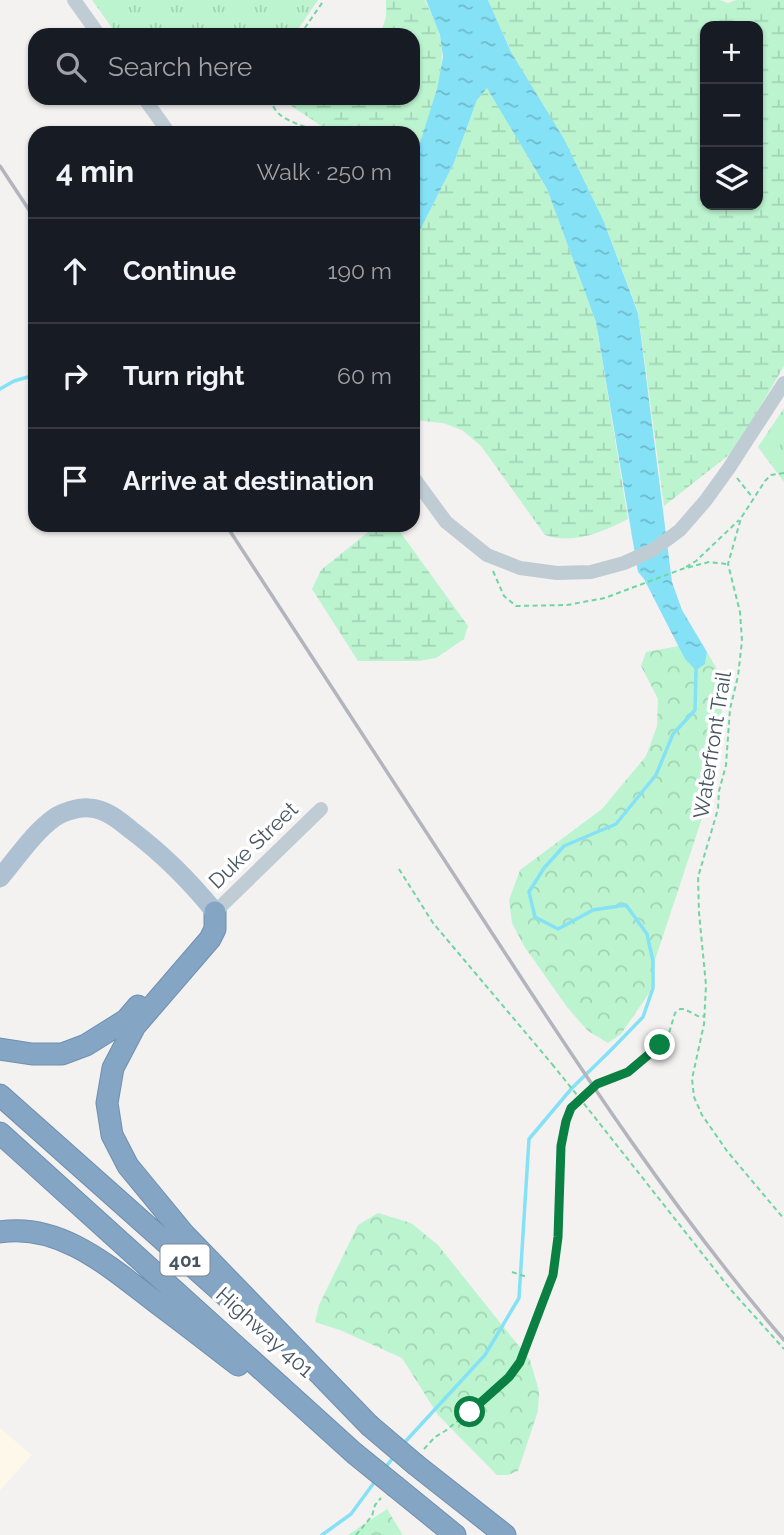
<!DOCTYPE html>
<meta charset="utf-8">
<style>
body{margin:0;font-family:Raleway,sans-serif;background:#242831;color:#f1f3f6}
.controls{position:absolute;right:21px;top:21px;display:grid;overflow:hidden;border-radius:14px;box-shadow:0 2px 5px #0004}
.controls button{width:63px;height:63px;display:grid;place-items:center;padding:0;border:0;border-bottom:2px solid #363941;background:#171b24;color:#f1f3f6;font:35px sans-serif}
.stop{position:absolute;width:21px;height:21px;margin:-16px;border:5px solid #0b8043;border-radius:50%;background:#fff}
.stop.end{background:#0b8043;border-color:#fff;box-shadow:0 2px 7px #0008}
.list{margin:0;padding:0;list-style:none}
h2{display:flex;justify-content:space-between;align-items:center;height:91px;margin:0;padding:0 28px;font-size:30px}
h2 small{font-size:23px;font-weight:400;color:#9ea1a6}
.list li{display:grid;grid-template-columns:46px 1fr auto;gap:21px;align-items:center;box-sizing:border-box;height:105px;padding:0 28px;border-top:2px solid #363941}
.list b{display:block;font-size:26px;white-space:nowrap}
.list em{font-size:23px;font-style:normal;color:#9ea1a6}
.icon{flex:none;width:38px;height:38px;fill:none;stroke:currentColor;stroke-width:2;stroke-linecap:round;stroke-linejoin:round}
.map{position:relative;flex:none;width:784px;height:1535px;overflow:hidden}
.search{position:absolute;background:#171b24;box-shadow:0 2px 5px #0004;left:28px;top:28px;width:392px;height:77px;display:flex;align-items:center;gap:18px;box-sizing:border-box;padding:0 24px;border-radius:21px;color:#9ea1a6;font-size:26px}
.panel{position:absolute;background:#171b24;box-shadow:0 2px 5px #0004;left:28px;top:126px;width:392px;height:406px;border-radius:21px}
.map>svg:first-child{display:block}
.commercial{fill:#fef8ea}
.forest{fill:url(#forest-crowns)}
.wetland{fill:url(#wetland-marsh);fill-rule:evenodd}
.park{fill:url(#park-tufts)}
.water{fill:url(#water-ripples)}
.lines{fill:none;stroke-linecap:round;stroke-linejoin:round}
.stream{stroke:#85e1f6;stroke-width:3.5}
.highway-casing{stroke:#6f90b0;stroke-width:23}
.path{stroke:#70d6a1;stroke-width:2;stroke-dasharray:5 3.5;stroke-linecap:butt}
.minor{stroke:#c0ccd4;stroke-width:14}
.major{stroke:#aec1d2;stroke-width:19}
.highway{stroke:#84a5c4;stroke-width:21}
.rail{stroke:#b2b6bc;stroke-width:3.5}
.highway-bridge-casing{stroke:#6f90b0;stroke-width:23;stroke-linecap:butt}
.path-bridge{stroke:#70d6a1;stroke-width:2;stroke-dasharray:5 3.5;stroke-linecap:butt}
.highway-bridge{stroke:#84a5c4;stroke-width:21}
.route{stroke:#0b8043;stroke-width:9}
.labels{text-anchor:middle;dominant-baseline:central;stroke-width:7;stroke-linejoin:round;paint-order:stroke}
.shield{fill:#fff;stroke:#7e8890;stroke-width:2}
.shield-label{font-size:19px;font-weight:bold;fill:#475561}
.street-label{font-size:21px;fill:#475561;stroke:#fff}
</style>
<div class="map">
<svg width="784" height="1535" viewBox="0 0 784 1535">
<defs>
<pattern id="forest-crowns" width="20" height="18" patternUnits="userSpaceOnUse" patternTransform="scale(1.75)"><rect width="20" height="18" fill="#bcf4d0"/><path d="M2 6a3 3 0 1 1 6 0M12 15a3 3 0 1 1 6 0" fill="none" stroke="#a3d3b5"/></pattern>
<pattern id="wetland-marsh" width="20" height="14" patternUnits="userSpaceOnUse" patternTransform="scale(1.75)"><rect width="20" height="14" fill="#bcf4d0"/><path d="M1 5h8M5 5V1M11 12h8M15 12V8" fill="none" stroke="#a3d3b5"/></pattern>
<pattern id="park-tufts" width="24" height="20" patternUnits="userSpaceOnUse" patternTransform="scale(1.75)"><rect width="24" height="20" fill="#bcf4d0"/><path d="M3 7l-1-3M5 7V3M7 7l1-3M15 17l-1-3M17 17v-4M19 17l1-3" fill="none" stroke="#a3d3b5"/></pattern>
<pattern id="water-ripples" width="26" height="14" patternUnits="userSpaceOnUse" patternTransform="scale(1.75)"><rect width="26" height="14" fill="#85e1f6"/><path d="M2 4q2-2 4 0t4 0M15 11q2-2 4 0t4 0" fill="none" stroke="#6fb9cb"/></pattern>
</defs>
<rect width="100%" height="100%" fill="#f4f1f1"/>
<path class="commercial" d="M0 1428 32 1455 0 1490Z"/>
<path class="forest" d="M679 646 685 659 705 664 707 652 725 683 713 785 655 960 650 992 621 1034 608 1043 588 1031 567 1007 524 946 512 923 509 900 520 870 602 809 646 756 657 726 658 699 641 666 646 652Z
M378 1213 411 1223 438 1245 530 1360 539 1391 538 1411 518 1471 508 1475H497L438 1415 402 1358 340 1330 315 1322 319 1305 358 1225Z
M387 1509 401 1532 402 1535H348Z"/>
<path class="wetland" d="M386 0H425C430 12 437 24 440 36 449 73 424 129 413 165V133H332L284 101V98H413V35H380L386 17Z
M488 0H720L728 3 736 0H784V366L734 451 664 506 638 312 604 222 511 52ZM705 26H758V205H705Z
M487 87 547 189 596 322 628 519C602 532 574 545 545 535L481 446 462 430 443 423 413 420V244L454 163 477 100Z
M377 525 398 529 468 626 464 639 436 658 419 661H358L312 589 321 570Z"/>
<path class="park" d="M92 0H318L294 35H117Z
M784 408V482L758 447Z"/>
<path class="water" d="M426 0H488L511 52 564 139 604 222 638 313 672 582 682 610 707 652 705 664 696 670 685 659 644 579 638 572 596 322 547 189 487 88 477 100 454 163 413 244V165L437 89 443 57 440 35Z"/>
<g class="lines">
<path class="stream" d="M0 389 14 381 35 375
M404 1443 485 1355 519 1298 529 1139 572 1088 610 1051 643 1017 653 988V961L647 934 626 905 593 910 558 929 535 917 529 892 544 868 564 846 616 824 656 775 673 734 695 710 696 670
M385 1468 395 1455
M322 1535 351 1514 376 1480"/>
<g class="highway-casing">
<path id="highway" d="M215 912V929L210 939 135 1026 113 1068 107 1103 112 1135 128 1166 184 1234 369 1425
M0 1049 32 1054H62L86 1045 126 1020 138 1006
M0 1095 235 1304
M0 1133 354 1453
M0 1232C61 1222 112 1269 157 1303 184 1323 211 1344 238 1365
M416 1465 505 1535
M396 1487 455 1535"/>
</g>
<path class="path" d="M300 35 324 0
M271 98C274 122 301 122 317 133
M784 473 771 475 765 481 741 518 728 564 740 612 742 641 738 676 730 709 726 765 719 791 718 809 698 877 699 913 706 985 704 1024 692 1079 694 1097 702 1115 727 1151 784 1219
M737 478 753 498
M686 567 696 561 739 520
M493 571 504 596 516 606 567 605 605 598 682 569 709 562 727 564
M399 869 433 923 552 1064
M589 1110 731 1290 784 1349
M512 1272 527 1277
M424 1449 435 1437 445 1431 481 1403 509 1378 520 1362 553 1274 558 1237 561 1146 566 1121 571 1108 597 1084 607 1079 628 1072 641 1062 660 1045 669 1033 675 1013 680 1009H684L700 1017 704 1016
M356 1535 372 1516 375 1505 381 1498"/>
<path class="minor" d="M74 0 99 35
M144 98 169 133
M413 477 446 522 487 555 520 568 557 573 591 572 624 563 653 550 680 530 706 500 729 468 784 383
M215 912 321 809"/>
<path class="major" d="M0 878C16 859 34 832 54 818 62 812 79 807 89 808 106 809 119 820 131 830 163 854 190 881 215 912"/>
<use href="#highway" class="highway"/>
<path class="rail" d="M0 166 35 219
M226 525C315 661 403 797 492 933 583 1073 675 1213 784 1340"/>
<g class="highway-bridge-casing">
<path id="highway-bridge" d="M369 1425 416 1465
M354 1453 396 1487"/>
</g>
<path class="path-bridge" d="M552 1064 589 1110"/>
<use href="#highway-bridge" class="highway-bridge"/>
</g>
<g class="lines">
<path class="route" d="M470 1412 509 1377 520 1362 553 1275 558 1237 561 1146 566 1121 571 1108 597 1084 628 1072 660 1045"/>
</g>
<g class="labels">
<rect class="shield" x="160.5" y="1244.5" width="49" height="31" rx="5"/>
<g class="shield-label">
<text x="185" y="1260">401</text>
</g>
<g class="street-label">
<text transform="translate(712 745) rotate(-81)">Waterfront Trail</text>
<text transform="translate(253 845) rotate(-44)">Duke Street</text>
<text transform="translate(265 1332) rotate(42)">Highway 401</text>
</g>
</g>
</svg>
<div class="controls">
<button>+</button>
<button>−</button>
<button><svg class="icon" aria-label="layers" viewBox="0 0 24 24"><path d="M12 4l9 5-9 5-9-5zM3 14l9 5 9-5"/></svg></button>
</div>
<div class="stop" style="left:470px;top:1412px"></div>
<div class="stop end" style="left:660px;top:1045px"></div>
<div class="search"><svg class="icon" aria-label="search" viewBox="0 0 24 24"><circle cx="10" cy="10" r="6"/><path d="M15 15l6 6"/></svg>Search here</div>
<section class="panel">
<h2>4 min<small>Walk · 250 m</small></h2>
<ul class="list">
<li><svg class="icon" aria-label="ahead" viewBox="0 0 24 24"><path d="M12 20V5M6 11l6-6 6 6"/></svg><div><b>Continue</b></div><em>190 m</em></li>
<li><svg class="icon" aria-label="right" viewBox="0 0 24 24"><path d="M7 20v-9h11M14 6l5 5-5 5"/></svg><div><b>Turn right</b></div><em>60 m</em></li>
<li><svg class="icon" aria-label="arrive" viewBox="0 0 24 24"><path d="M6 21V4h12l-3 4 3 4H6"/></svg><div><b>Arrive at destination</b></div></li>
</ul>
</section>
</div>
